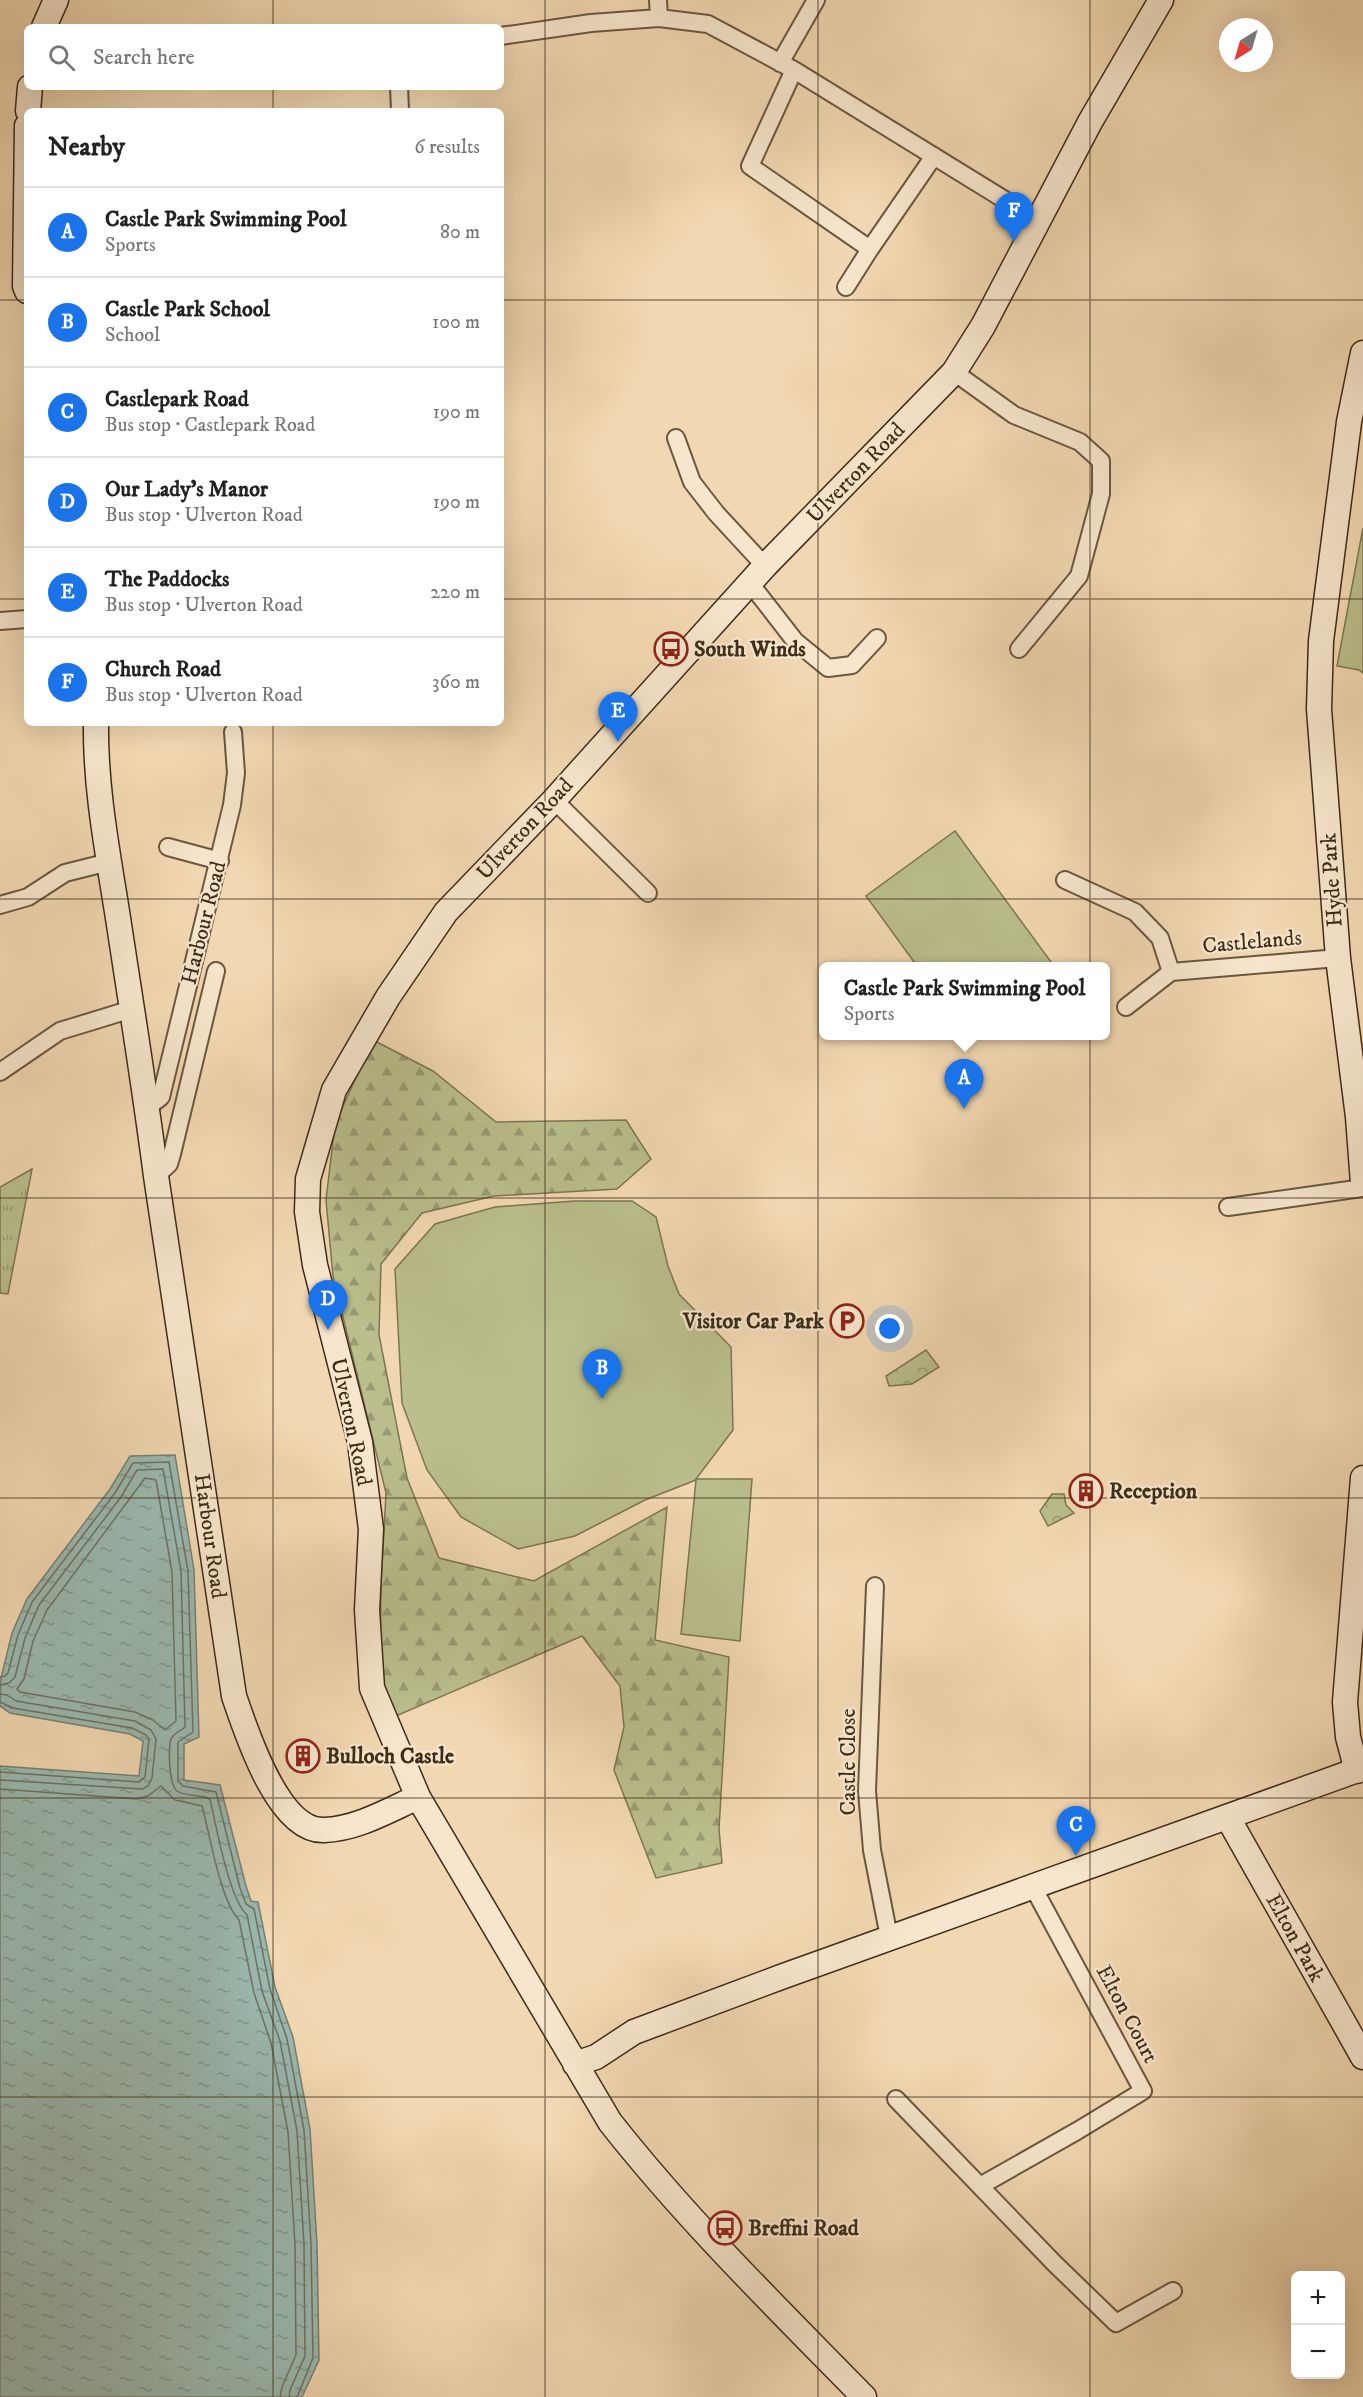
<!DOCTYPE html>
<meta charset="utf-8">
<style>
body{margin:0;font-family:"IM FELL DW Pica",serif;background:#f2f2f2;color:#222}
.controls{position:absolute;right:18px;bottom:18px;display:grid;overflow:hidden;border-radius:9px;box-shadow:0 6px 24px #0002}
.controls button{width:54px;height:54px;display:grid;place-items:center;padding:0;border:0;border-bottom:2px solid #e0e0e0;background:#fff;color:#222;font:30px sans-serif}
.compass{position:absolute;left:1219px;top:18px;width:54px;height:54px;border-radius:50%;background:#fff;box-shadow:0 6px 24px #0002;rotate:217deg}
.you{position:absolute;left:890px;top:1329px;width:21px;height:21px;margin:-15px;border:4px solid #fff;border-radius:50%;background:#1a73e8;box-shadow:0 0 0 9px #1a73e833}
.badge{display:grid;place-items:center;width:39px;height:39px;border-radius:50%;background:#1a73e8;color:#fff;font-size:20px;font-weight:700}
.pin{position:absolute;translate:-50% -50px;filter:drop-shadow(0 2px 3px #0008)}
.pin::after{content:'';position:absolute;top:32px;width:21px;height:18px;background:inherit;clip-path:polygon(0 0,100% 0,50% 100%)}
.popup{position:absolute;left:819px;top:962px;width:291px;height:78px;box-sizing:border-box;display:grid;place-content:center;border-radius:9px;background:#fff;filter:drop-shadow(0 2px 4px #0005);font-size:20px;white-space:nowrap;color:#767676}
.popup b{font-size:22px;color:#222}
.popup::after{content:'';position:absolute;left:50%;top:100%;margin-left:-12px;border:12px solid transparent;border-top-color:#fff}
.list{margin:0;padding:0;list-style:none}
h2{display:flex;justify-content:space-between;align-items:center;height:78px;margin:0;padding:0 24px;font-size:26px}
h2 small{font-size:20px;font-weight:400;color:#767676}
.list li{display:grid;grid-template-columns:39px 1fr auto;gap:18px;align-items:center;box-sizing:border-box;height:90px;padding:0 24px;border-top:2px solid #e0e0e0}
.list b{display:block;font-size:22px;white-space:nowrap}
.list p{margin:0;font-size:20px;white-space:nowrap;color:#767676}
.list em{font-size:20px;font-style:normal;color:#767676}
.icon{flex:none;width:33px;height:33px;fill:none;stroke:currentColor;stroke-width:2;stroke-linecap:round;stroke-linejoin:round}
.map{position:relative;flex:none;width:1363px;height:2397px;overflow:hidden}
.search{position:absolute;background:#fff;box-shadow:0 6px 24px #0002;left:24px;top:24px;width:480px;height:66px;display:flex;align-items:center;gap:15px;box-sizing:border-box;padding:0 21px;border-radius:9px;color:#767676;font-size:22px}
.panel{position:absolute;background:#fff;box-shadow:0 6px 24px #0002;left:24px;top:108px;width:480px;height:618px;border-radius:9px}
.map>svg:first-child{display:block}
.grass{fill:url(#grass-tufts);stroke:#7c7652;stroke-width:1.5}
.forest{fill:url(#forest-firs);stroke:#7c7652;stroke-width:1.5}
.park{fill:url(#park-crowns);stroke:#7c7652;stroke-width:1.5}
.pitch{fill:#babf8d;stroke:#7c7652;stroke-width:1.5}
.water{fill:url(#water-ripples);stroke:#768173;stroke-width:1.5}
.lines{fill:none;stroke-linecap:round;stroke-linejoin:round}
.shore{stroke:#6c7264;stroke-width:1.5}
.street-casing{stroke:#6b573e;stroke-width:20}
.secondary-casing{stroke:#3e2c18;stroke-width:27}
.street{stroke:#f7e6cd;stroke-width:16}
.secondary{stroke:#f7e6cd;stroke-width:24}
.grid{fill:none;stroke:#3e2c18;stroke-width:1.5;stroke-opacity:0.55}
.labels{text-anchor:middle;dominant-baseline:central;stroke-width:4.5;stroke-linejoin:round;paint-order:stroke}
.street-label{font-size:22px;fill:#3e2c18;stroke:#f7e6cd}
.poi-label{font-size:22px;font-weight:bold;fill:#3e2c18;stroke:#f7e6cd;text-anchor:start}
</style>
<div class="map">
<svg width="1363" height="2397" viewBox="0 0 1363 2397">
<defs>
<pattern id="grass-tufts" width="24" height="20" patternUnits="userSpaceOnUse" patternTransform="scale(1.5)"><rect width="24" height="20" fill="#babf8d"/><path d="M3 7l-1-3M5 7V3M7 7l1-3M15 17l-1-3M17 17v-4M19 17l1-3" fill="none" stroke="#999b72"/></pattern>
<pattern id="forest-firs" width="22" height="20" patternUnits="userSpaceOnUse" patternTransform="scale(1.5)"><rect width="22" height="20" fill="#babf8d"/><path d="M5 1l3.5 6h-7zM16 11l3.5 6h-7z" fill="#999b72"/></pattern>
<pattern id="park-crowns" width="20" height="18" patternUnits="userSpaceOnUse" patternTransform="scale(1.5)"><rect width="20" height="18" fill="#babf8d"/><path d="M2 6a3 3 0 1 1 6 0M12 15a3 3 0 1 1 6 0" fill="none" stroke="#999b72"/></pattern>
<pattern id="water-ripples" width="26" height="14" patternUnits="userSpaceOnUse" patternTransform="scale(1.5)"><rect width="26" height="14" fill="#9bb9b0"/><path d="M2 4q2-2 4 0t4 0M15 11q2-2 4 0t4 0" fill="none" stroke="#80978e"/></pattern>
</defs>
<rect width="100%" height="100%" fill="#f2d8b2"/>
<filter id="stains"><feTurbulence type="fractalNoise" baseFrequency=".00333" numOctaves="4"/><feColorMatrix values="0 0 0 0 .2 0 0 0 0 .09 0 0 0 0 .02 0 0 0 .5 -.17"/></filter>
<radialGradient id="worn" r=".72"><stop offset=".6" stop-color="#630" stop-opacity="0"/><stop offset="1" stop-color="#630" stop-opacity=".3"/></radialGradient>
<path class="grass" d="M32 1169 8 1294 0 1293V1187Z"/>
<path class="forest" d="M373 1040 433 1071 496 1122 626 1120 651 1159 617 1189 494 1196 422 1213 381 1264 379 1335 407 1478 439 1558 534 1581 667 1507 655 1640 729 1657 719 1829 722 1863 656 1878 614 1770 624 1727 620 1686 582 1636 389 1719 380 1665 381 1585 386 1493 333 1276 326 1200 335 1124Z"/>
<path class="park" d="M926 1350 939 1367 912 1384 889 1386 886 1376Z
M1052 1494H1064L1066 1505 1074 1513 1048 1526 1040 1511Z"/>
<path class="pitch" d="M1363 528V673L1359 670 1337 666Z
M955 831 1054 966H917L866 896Z
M575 1201H632L656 1217 668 1266 679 1294 731 1347 733 1430 696 1479H752L740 1641 681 1634 696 1480 645 1500 575 1536 518 1549 461 1517 427 1470 402 1403 395 1269 435 1224 495 1207Z"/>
<path class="water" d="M175 1455 194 1570 199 1737 184 1744V1780L220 1785 246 1886 251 1901 258 1902 275 1987 293 2037 310 2129 317 2244 319 2360 302 2397H0V1766L139 1776 143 1741 130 1734 10 1713 0 1706 1 1678 12 1633 27 1599 110 1489 130 1456Z"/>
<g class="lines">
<path class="shore" d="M145 1478 156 1480 172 1572 176 1721 165 1730 153 1720 135 1712 20 1692 17 1689 24 1679 33 1641 47 1610Z
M0 1677 5 1676 8 1673 18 1635 32 1602 115 1493 133 1463 169 1462 188 1571 193 1732 178 1742V1781L183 1786 216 1792 240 1888 246 1904 254 1909 270 1989 287 2039 304 2130 311 2244 313 2358 297 2397
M0 1685 9 1683 15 1677 25 1638 39 1605 121 1497 137 1470 163 1469 181 1571 185 1727C181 1731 174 1733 171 1739 168 1749 169 1785 177 1791 186 1797 200 1794 210 1799 216 1825 229 1899 247 1915L262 1991 280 2041 297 2131 304 2244 305 2356 290 2390 289 2397
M0 1694 7 1695 16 1701 135 1721 151 1730 156 1739 152 1778 148 1786 142 1789 0 1780
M0 1702 13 1708 132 1728 146 1735 149 1739 145 1777 139 1782 0 1772
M0 1789 137 1799 148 1796 161 1786 175 1800 202 1806C210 1835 220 1900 239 1920L254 1993 271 2043 288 2132 295 2245 296 2355 282 2387 280 2397"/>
<g class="street-casing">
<path id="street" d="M658 0 659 18
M501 36 591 23 659 18 708 24 794 70 1039 221
M780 63 816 0
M794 70 750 166 870 249 846 287
M399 87 400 111
M870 249 934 156
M954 372 1014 415 1080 442 1101 461V494L1079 576 1019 649
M676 438 692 482 716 513 765 566
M750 583 795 641 828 668 852 665 877 638
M0 621 27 619
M554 800 648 893
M168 847 220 861
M1065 880 1135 912 1160 938 1171 972 1338 958
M0 905 28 897 65 873 109 862
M1126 1007 1171 972
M0 1072 60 1031 132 1009
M148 1107 161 1097 232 805 236 773 233 732
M156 1176 169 1164 172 1154 216 971
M1228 1207 1363 1188
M875 1586 867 1791 872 1850 889 1937
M896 2099 1054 2263 1116 2323 1173 2291
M980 2186 1077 2131 1143 2091 1033 1887"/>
</g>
<g class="secondary-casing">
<path id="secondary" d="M44 27 56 0
M28 111 30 87
M27 126 25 286 27 291
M1363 353 1349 422 1321 641 1319 709 1338 958 1358 1117 1363 1183
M96 723C95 788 108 854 118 918 131 1004 145 1090 156 1176L234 1696C246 1731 278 1832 324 1830 357 1829 389 1810 418 1797
M1357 1771 1348 1737 1345 1702 1363 1478
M1228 1818 1363 2057
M575 2064 596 2057 634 2032 781 1977 1363 1768
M864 2397C777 2308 687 2220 610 2122L418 1797 372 1688 367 1610 371 1529 360 1442 315 1265 307 1212 308 1179 334 1090 388 997 446 912 554 800 765 566 954 372 983 326 1090 122 1161 0"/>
</g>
<use href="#street" class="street"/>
<use href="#secondary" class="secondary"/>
</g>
<path class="grid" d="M273 0V27M545 0V2397M818 0V2397M1090 0V2397M273 87V111M0 300H27M501 300H1363M0 599H27M501 599H1363M273 723V2397M0 899H1363M0 1198H1363M0 1498H1363M0 1798H1363M0 2097H1363"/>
<defs>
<g id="bus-ring" transform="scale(1.725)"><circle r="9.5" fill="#f7e6cd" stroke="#8f2418" stroke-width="1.5"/><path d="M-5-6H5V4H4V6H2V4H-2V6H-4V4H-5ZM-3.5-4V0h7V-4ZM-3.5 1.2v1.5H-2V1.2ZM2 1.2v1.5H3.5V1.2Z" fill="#8f2418"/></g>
<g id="parking-ring" transform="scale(1.725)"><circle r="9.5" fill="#f7e6cd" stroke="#8f2418" stroke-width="1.5"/><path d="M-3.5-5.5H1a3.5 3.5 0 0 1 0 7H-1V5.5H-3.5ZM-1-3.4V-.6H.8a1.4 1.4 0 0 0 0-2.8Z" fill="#8f2418"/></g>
<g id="building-ring" transform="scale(1.725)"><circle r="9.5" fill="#f7e6cd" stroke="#8f2418" stroke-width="1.5"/><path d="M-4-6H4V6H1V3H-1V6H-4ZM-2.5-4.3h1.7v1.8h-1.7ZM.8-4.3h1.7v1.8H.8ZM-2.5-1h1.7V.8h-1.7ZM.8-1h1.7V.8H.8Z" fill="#8f2418"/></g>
</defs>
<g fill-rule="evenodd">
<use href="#bus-ring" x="671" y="649"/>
<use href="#parking-ring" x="847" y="1321"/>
<use href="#building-ring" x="1086" y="1491"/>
<use href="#building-ring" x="303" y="1756"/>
<use href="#bus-ring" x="725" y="2228"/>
</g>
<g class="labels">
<g class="street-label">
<text transform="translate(856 473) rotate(-46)">Ulverton Road</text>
<text transform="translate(525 829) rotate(-47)">Ulverton Road</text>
<text transform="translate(1332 880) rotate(-94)">Hyde Park</text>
<text transform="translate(204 923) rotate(-76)">Harbour Road</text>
<text transform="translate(1252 942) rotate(-5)">Castlelands</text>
<text transform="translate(351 1422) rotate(78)">Ulverton Road</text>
<text transform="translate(210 1536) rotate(82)">Harbour Road</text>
<text transform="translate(848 1762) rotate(-90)">Castle Close</text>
<text transform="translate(1295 1938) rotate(61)">Elton Park</text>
<text transform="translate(1127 2014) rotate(62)">Elton Court</text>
</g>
<g class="poi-label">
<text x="694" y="649">South Winds</text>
<text x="824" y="1321" text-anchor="end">Visitor Car Park</text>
<text x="1109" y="1491">Reception</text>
<text x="326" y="1756">Bulloch Castle</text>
<text x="748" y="2228">Breffni Road</text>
</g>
</g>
<rect width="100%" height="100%" filter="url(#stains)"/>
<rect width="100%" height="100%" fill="url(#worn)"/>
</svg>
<div class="controls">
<button>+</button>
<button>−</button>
</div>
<svg class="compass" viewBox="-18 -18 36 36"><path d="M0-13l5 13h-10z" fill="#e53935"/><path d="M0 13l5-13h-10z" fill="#767676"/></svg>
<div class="you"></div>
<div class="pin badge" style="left:964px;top:1109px">A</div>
<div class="popup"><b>Castle Park Swimming Pool</b>Sports</div>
<div class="pin badge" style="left:602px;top:1399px">B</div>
<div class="pin badge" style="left:1076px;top:1856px">C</div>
<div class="pin badge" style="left:328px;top:1330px">D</div>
<div class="pin badge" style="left:618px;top:742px">E</div>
<div class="pin badge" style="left:1014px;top:242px">F</div>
<div class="search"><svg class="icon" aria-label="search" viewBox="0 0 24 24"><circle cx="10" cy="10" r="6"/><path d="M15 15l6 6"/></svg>Search here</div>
<section class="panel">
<h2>Nearby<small>6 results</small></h2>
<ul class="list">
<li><span class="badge">A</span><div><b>Castle Park Swimming Pool</b><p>Sports</p></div><em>80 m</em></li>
<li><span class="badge">B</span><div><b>Castle Park School</b><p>School</p></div><em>100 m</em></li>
<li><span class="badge">C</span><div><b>Castlepark Road</b><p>Bus stop · Castlepark Road</p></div><em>190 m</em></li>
<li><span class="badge">D</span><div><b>Our Lady's Manor</b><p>Bus stop · Ulverton Road</p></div><em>190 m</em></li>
<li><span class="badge">E</span><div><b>The Paddocks</b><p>Bus stop · Ulverton Road</p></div><em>220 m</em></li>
<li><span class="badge">F</span><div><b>Church Road</b><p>Bus stop · Ulverton Road</p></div><em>360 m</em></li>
</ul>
</section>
</div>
